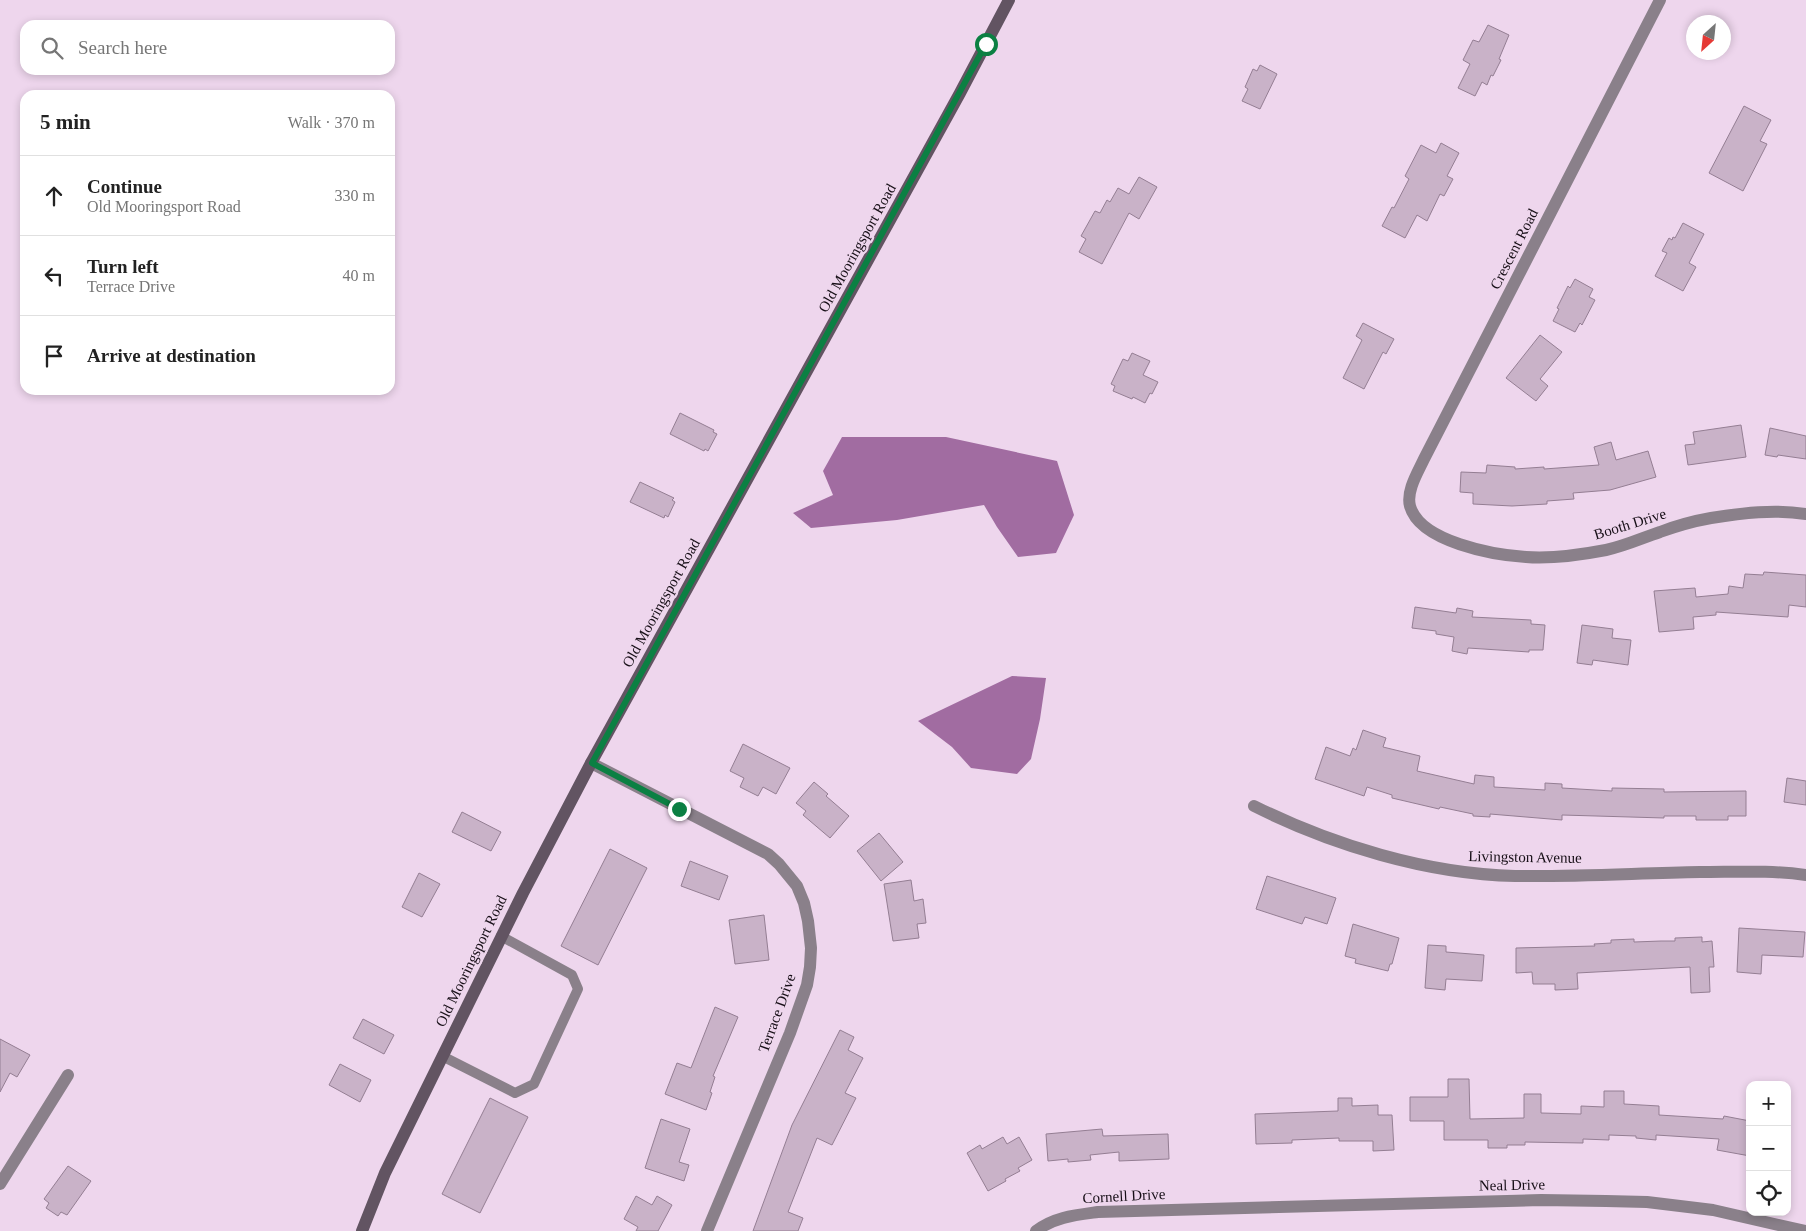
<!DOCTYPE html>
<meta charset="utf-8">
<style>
body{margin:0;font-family:"Times New Roman",serif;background:#f6f6f6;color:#222}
.controls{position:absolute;right:15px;bottom:15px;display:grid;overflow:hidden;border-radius:10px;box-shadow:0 2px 8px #0003}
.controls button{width:45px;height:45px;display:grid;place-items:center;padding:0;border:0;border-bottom:1px solid #e0e0e0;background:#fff;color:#222;font:25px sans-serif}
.compass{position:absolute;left:1686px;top:15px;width:45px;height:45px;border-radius:50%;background:#fff;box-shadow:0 2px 8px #0003;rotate:207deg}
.stop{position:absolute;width:15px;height:15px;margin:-11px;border:4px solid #0b8043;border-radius:50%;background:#fff}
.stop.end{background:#0b8043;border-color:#fff;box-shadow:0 1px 5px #0008}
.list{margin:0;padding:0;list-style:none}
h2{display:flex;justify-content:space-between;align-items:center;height:65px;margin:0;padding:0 20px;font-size:21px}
h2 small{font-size:16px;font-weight:400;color:#767676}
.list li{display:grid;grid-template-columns:32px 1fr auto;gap:15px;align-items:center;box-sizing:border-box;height:80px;padding:0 20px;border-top:1px solid #e0e0e0}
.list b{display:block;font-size:19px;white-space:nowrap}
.list p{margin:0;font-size:16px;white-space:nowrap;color:#767676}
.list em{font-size:16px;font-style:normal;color:#767676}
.icon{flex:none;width:28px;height:28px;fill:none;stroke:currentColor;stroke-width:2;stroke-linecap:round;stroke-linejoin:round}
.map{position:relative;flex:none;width:1806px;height:1231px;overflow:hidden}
.search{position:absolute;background:#fff;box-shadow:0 2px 8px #0003;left:20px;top:20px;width:375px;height:55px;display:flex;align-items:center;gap:12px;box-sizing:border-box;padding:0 18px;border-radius:15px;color:#767676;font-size:19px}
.panel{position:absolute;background:#fff;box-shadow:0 2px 8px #0003;left:20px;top:90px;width:375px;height:305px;border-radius:15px}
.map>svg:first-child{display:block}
.water{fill:#a16ca1}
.building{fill:#c9b2c8;stroke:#947e93}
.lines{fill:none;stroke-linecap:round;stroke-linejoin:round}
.service{stroke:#8a808a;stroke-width:10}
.minor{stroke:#8a808a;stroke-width:12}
.secondary{stroke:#625462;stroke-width:12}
.route{stroke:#0b8043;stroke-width:6}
.labels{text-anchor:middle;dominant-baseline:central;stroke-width:4.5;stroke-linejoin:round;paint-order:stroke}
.street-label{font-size:15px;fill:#170f17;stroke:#eed6ed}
</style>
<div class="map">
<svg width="1806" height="1231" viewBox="0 0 1806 1231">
<rect width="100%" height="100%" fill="#eed6ed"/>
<path class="water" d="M842 437H946L1057 461 1074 515 1056 553 1018 557 997 527 984 505 897 520 811 528 793 513 833 495 823 471Z
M1012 676 1046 678 1040 719 1031 759 1017 774 971 768 952 747 918 721Z"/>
<path class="building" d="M1488 25 1509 35 1499 59 1501 60 1493 76 1491 75 1487 85 1482 82 1475 96 1458 88 1470 64 1463 60 1473 40 1479 42Z
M1260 65 1277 74 1260 109 1242 101 1248 89 1245 87 1253 69 1257 71Z
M1744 106 1771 120 1760 141 1767 144 1743 191 1709 173Z
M1441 143 1459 153 1447 176 1453 179 1444 196 1440 194 1427 221 1417 215 1405 238 1382 226 1392 207 1394 208 1409 179 1405 176 1421 145 1436 153Z
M1139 177 1157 187 1139 219 1129 213 1102 264 1079 252 1086 239 1081 236 1095 211 1100 213 1107 200 1110 202 1118 188 1129 194Z
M1683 223 1704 234 1689 263 1696 267 1683 291 1655 276 1667 253 1662 251 1669 238 1672 240 1673 237 1675 238Z
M1575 279 1593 289 1589 297 1595 300 1582 325 1580 323 1575 332 1553 321 1559 309 1557 308 1568 286 1570 288Z
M1363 323 1394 339 1386 354 1383 352 1364 389 1343 378 1362 340 1356 336Z
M1540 335 1562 352 1540 379 1548 386 1536 401 1506 378Z
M1132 353 1150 361 1143 375 1158 382 1152 394 1150 393 1145 403 1133 397 1132 399 1113 391 1115 386 1111 384 1123 359 1128 361Z
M680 413 714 430 713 432 717 434 708 451 705 449 704 451 670 434Z
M1741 425 1746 457 1688 465 1685 445 1695 444 1693 432Z
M1770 428 1806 436V459L1778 455 1777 457 1765 455Z
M1611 442 1616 460 1648 451 1656 477 1610 490 1573 493 1574 499 1547 501V504L1512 506 1473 504V493L1460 492 1461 472 1486 473 1487 465 1515 467V469L1544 467V469L1599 465 1594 447Z
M640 482 674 498 672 500 675 502 668 517 665 515 664 518 630 502Z
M1764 572 1806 575V607L1789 605 1788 617 1716 612V615L1693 617 1694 629 1659 632 1654 591 1695 588 1696 597 1728 594 1729 586 1743 588 1745 574 1763 575Z
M1415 607 1456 613 1457 608 1473 611 1472 617 1531 620V624L1545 625 1543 650H1529V652L1468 648 1467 654 1452 651 1454 637 1436 634V631L1412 628Z
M1582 625 1613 629 1612 638 1631 640 1628 665 1593 660 1592 665 1577 663Z
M1363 730 1386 738 1383 747 1420 756 1417 771 1474 784 1475 775 1494 777V787L1545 790V783L1562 784V788L1612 791V788L1664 789V792L1746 791V816H1728V820H1696V816H1664V818L1562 815V820L1490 814V817L1473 816V814L1440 807 1439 809 1392 798V795L1367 787 1364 796 1315 779 1326 747 1350 756 1353 748 1356 750Z
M743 744 790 768 776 794 763 787 758 796 740 787 744 778 730 771Z
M1787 778 1806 781V805L1784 802Z
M814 782 828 794 826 796 849 816 830 838 803 815 806 811 796 803Z
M462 812 501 832 491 851 452 832Z
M879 833 903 862 881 881 857 851Z
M610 849 647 868 598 965 561 946Z
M690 861 728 876 719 900 681 886Z
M419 873 440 884 422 917 402 907Z
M1267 876 1336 898 1327 924 1305 917 1302 924 1256 909Z
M911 880 914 901 923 899 926 923 917 924 919 938 893 941 884 884Z
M764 915 769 960 735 964 729 920Z
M1353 924 1399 938 1392 964H1390L1388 971 1355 963 1356 959 1345 956Z
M1739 928 1805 932 1803 957 1762 955 1761 974 1737 972Z
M1702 937V942L1712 941 1714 967H1709L1710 992 1691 993 1690 967 1577 973 1578 989 1555 990V984H1533L1532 972 1516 973V948L1595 946 1594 944 1611 943V940L1634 939V942L1661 941H1675V938Z
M1428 945 1446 946V952L1484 955 1482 981 1446 979 1445 990 1425 988Z
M715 1007 738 1017 713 1076 715 1077 710 1092 712 1093 706 1110 665 1094 677 1063 691 1068Z
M363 1019 394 1035 384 1054 353 1038Z
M840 1030 854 1037 848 1050 863 1058 845 1093 856 1098 832 1145 817 1138 788 1212 803 1218 798 1231H753L792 1125Z
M0 1039 30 1055 17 1077 10 1073 0 1092Z
M340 1064 371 1080 360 1102 329 1085Z
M1448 1079H1469L1470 1119 1524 1118V1094H1541V1113L1581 1114V1106L1604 1107V1091H1624V1104L1659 1106V1115L1723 1119 1724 1116 1750 1121V1156L1717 1150 1719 1139 1656 1135V1140L1636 1138V1136L1609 1135V1140L1583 1139V1143L1525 1142V1145H1507V1148H1488V1140H1444V1121H1410V1097H1448Z
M490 1098 528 1117 480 1213 442 1194Z
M1338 1098H1352V1106L1378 1105V1115H1392L1394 1150 1373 1151V1141H1339V1138L1292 1140V1143L1256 1144 1255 1114 1338 1111Z
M661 1119 690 1129 679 1162 689 1165 684 1181 645 1168Z
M1102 1129 1103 1136 1168 1134 1169 1159 1119 1161V1152L1090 1155 1091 1160 1068 1162V1159L1048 1161 1046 1134Z
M1003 1137 1007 1144 1019 1137 1032 1160 1018 1168 1020 1171 1005 1179 1006 1181 988 1191 967 1153 980 1145 982 1149Z
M68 1166 91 1181 67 1215 61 1212 58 1216 46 1208 49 1203 44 1199Z
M636 1196 652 1205 657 1196 672 1205 658 1231H636L638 1227 624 1219Z"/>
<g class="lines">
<path class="service" d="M442 1056 515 1093 534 1084 578 989 572 975 501 936"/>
<path class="minor" d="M1660 0 1424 459C1418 472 1406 491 1410 506 1420 542 1494 555 1526 557 1552 559 1580 555 1606 550 1625 546 1642 538 1660 532 1676 526 1694 521 1711 518 1742 513 1775 509 1806 514
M591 763 768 854 779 864 797 886 804 903 808 921 811 948 810 967 807 985 790 1033 707 1231
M1254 806C1332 845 1427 874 1515 876 1577 877 1639 873 1700 872 1736 872 1771 870 1806 875
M0 1184 68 1075
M1036 1231C1054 1217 1076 1215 1098 1212L1541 1200 1606 1201 1647 1202 1713 1210 1805 1231"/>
<path class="secondary" d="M362 1231 385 1173 523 893 591 763 960 93 1009 0"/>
</g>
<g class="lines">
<path class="route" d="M679 809 592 763 986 44"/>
</g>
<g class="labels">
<g class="street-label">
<text transform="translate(857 248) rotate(-61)">Old Mooringsport Road</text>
<text transform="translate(1514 249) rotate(-63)">Crescent Road</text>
<text transform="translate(1630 524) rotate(-17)">Booth Drive</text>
<text transform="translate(661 603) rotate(-61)">Old Mooringsport Road</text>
<text transform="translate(1525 857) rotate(1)">Livingston Avenue</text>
<text transform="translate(471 961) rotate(-64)">Old Mooringsport Road</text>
<text transform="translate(777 1013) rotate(-70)">Terrace Drive</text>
<text transform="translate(1512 1185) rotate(-1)">Neal Drive</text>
<text transform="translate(1124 1196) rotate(-3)">Cornell Drive</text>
</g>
</g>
</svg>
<div class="controls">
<button>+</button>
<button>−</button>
<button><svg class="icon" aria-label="locate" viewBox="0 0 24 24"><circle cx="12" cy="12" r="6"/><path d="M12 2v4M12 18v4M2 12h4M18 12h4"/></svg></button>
</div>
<svg class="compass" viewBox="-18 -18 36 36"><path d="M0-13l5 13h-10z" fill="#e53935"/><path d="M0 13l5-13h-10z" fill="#767676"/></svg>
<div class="stop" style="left:986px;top:44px"></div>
<div class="stop end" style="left:679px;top:809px"></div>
<div class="search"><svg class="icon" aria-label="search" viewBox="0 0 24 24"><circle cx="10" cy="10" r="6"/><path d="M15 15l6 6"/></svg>Search here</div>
<section class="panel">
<h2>5 min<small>Walk · 370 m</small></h2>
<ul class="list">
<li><svg class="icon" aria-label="ahead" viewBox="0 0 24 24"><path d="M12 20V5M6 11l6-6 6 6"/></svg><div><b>Continue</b><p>Old Mooringsport Road</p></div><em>330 m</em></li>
<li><svg class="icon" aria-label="left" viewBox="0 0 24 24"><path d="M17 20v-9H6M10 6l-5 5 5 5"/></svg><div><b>Turn left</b><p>Terrace Drive</p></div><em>40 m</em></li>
<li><svg class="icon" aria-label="arrive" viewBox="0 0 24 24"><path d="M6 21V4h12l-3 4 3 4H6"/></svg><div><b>Arrive at destination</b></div></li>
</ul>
</section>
</div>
